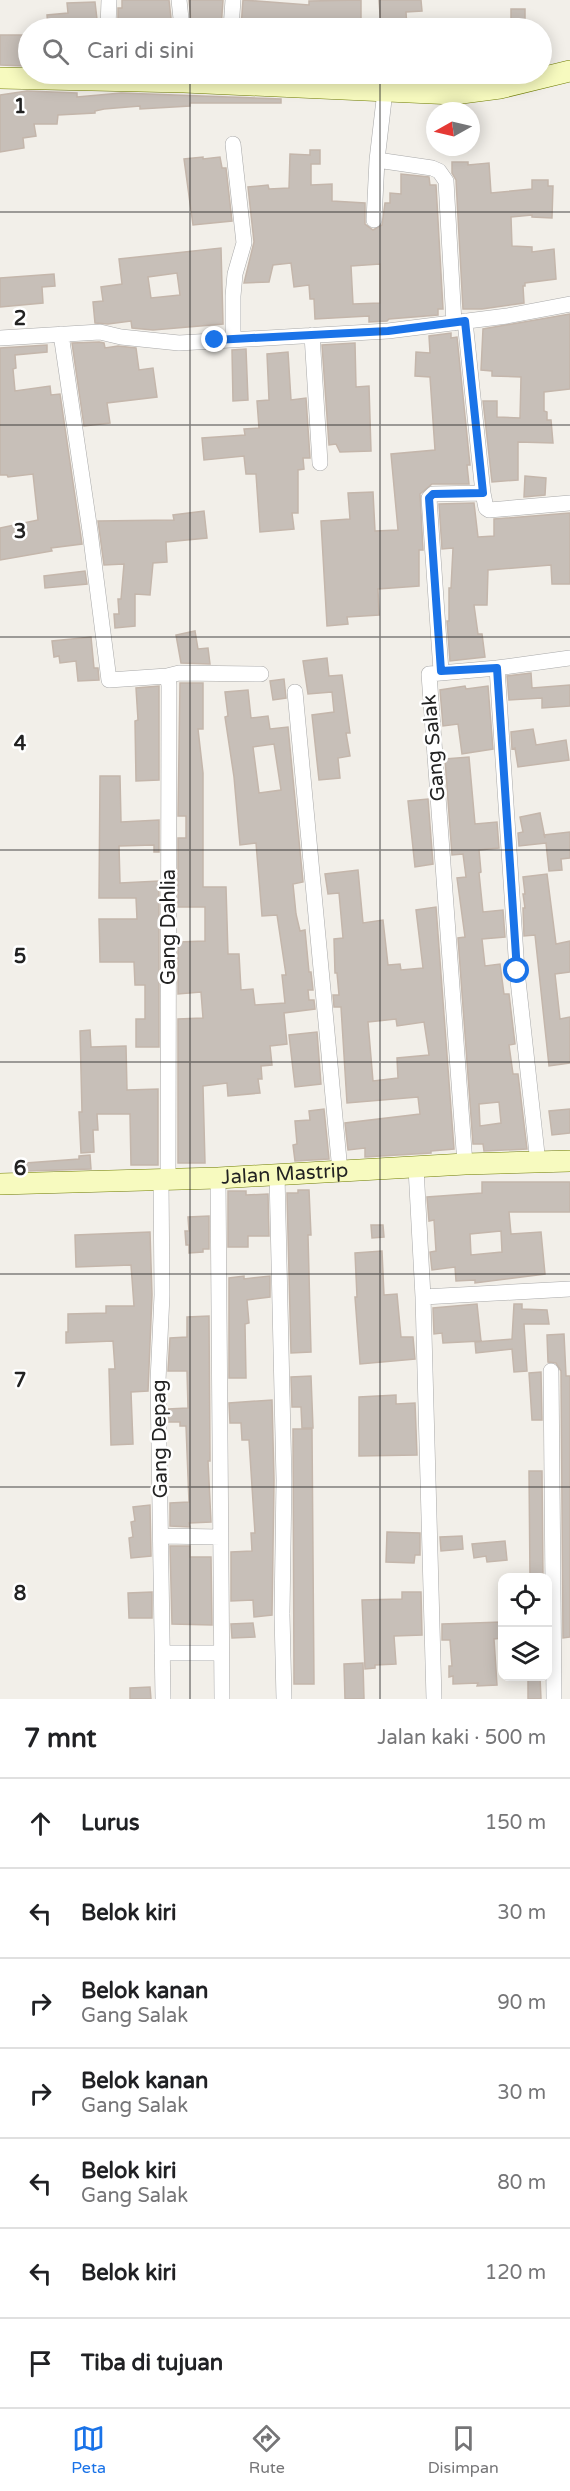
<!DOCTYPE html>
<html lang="id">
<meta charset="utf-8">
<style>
body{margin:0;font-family:"Varela Round",sans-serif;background:#f6f6f6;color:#202124}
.controls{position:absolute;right:18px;bottom:18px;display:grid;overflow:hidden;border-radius:12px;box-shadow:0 3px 15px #0003}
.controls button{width:54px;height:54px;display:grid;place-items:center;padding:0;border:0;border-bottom:2px solid #e0e0e0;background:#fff;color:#202124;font:30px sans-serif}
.compass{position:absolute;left:426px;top:102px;width:54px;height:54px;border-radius:50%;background:#fff;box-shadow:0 3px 15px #0003;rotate:262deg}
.stop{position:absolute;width:18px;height:18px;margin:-14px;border:4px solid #1a73e8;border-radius:50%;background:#fff}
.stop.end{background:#1a73e8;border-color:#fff;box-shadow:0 2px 6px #0008}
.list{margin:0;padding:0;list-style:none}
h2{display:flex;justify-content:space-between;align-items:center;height:78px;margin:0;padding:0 24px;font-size:26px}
h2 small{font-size:20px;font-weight:400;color:#757577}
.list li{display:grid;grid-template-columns:39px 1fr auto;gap:18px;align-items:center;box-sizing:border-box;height:90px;padding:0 24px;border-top:2px solid #e0e0e0}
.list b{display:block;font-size:22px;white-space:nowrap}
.list p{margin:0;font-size:20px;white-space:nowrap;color:#757577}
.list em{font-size:20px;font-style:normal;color:#757577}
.icon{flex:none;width:33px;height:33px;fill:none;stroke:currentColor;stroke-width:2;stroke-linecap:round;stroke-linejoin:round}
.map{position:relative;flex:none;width:570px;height:1699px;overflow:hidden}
.search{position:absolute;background:#fff;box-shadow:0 3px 15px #0003;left:18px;right:18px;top:18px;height:66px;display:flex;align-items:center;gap:15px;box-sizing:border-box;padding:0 21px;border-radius:33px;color:#757577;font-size:22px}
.sheet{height:708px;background:#fff}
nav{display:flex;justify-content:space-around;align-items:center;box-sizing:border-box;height:84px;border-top:2px solid #e0e0e0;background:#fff;font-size:16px;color:#757577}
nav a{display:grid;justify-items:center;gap:3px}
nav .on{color:#1a73e8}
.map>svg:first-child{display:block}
.building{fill:#c7bfb8;stroke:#c4b6ab;stroke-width:1.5;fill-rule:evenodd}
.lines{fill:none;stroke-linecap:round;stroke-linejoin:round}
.street-casing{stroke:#a9a9a9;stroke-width:16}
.secondary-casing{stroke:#707d05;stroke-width:22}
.street{stroke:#fff;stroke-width:15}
.secondary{stroke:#f7fabf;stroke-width:21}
.route{stroke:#1a73e8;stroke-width:8}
.grid{fill:none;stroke:#222;stroke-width:1.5;stroke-opacity:0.55}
.labels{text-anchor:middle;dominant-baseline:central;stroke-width:5;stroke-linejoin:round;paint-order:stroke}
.street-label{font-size:20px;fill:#222;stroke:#fff}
.grid-label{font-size:20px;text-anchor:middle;font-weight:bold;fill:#222;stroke:#fff;stroke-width:5;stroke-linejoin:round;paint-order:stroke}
</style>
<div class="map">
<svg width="570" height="1699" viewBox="0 0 570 1699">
<rect width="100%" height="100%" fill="#f2efe9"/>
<path class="building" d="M122 0H169L172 28H118V8H122Z
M189 0H223L221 28H192Z
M243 0 309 5V1L361 0V28H241Z
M379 0H421L422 11 406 12 407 28H381Z
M95 2 98 28H48L47 15 68 13 67 3Z
M511 9H525V26H511Z
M0 35H26V66L0 65Z
M27 91 77 93V97L121 93 281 99V103H190V106L140 109V106L104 109 95 111V113L58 115 57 124H34L36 136 23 138 24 148 0 152V95Z
M310 150H320V164H311V185L332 184V201L365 203V224L373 230 382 225 385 203H390V193L401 194V174L429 177 430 185H436L443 309H438V315L389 319 387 321 369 322V316L315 319 314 299H310L309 285 294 287 291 263 273 265 269 282 244 283 254 242 248 187 268 185 269 189 289 188 290 154 310 155ZM380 264V303L353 304 351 266Z
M203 157V159L220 157 222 168H226L232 221 193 225 184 159Z
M452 162H468V165L489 163 491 193 532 189V180H548V186H553L552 218 532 217V215L511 217 512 246 532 247V252L554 249 556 279 525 283V286H523L524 303 482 309H463L456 180 452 173Z
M221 248 223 324 153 330 132 328 131 321 108 324 95 323 93 302 103 301 101 287 122 284 119 259ZM177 273 180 295 151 298 148 277Z
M54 274 55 286 42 287 43 303 0 307V278Z
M570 314V389L544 392V411L547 412V420H551L553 443 518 442V480L492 482 483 401H497V417L520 418 521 377 492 376V371L481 370 483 329Z
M451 333V338L457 337 470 465H467L469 484H432L420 494 423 550H419V586L378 589 379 615 347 617 348 624 327 626 321 521 350 519 348 493 373 492 375 531 398 530 391 454 435 450 430 377 415 376 416 352 430 353 429 336Z
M99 342 104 343 105 348 118 346 136 348 139 370 153 368 157 397 107 403 110 423 84 426 72 343Z
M355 343 356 387 369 386 371 451 340 452 336 444 329 445 322 345Z
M47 345V352L15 355 16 368 13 369 15 391 50 386 51 395 60 394 82 544 51 548 52 551 0 560V528L38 520 33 474 8 477 7 475H0V348Z
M246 349 248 400 233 401 232 350Z
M288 352 291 400 306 398 310 458H303L304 469 298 470V513H292L294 529 260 532 256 474H246L244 456 204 460 202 438 245 435 244 429 259 428 257 401 269 400 267 354Z
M525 476 546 478 545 495 524 497Z
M474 503 478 537 494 536V519L570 513V584H552L551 565 488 570 487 605H474L478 634H482L485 657 450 661 447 621H449V588H451L453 548 442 549 439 504Z
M204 511 207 538 166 542 167 562 153 563 150 595 135 594V626L115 628 114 614H119L118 599H121L124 564 104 565 98 521 174 520 173 515Z
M85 571 87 584 45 588 44 576Z
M195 631 198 649 208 648 210 664 181 663 176 635Z
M91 637 94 668H98L99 680 78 681 76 661 60 663 59 656 54 657 52 641Z
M327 658 329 676 342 675 350 733H346L350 756 338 758 340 778 319 780 312 715 334 712 332 692 308 694 303 661Z
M531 673 532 688 570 685V706L542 708V698L509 700 507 676Z
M284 679 286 698 273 700 270 681Z
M180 683H203V729H198L203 773V887H226L228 954H239L241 990 253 989 255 1005 285 1003 282 975H286L277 915 262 916 256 843 240 845 234 777 225 717 228 716 225 692 248 690 251 718 268 716 270 729 288 727 303 882 293 884 296 914 300 931 305 930 309 972H311L313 990H308L309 1000H314L315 1009 284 1013 287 1044 270 1046 272 1065 261 1066 262 1079H258L260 1093 228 1096 227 1083 203 1086 205 1163H178V1019L203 1018 201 992 178 994V942L205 941V907H178V838H186V816H178ZM274 744 281 790 259 793 253 747Z
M159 686V780L136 781 135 721 138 720 136 688Z
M465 686 466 689 488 686 493 749 462 754 458 724 443 726 440 690Z
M533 729 536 745 566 740 569 760 518 767 515 748 512 749 511 732Z
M469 757 475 824 497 822 499 848 479 850 481 872 479 873 483 912 503 910 505 937 482 939 485 966 500 964 504 994H509L515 1044 509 1045 513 1074H518L527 1149 484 1151 483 1144H473L458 938 465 937 457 878 466 877 463 854 452 855 445 759ZM499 1102 501 1123 480 1126 479 1104Z
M100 776H120L121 822 159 820V852H154V845L119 846 120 883 159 881V1047H136V1019H145V985H135L134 962H100L99 919H137L136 898H99Z
M428 799 433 864 415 867 408 801Z
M540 813 545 838 544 835 570 832V858L561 859 562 870 549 871 546 843 519 846 518 833 523 832 520 817Z
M358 870 363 923 383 920 388 965 400 964 401 970 423 968 416 910 436 907 454 1149 431 1151V1153L365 1157V1148L348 1150 345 1123 420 1114 418 1097 347 1103 341 1007H334L333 995H339L337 973H335L334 939 343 938 339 893 328 894 325 874ZM396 1019 397 1026 424 1022 429 1055 397 1058 398 1078 373 1081 368 1022Z
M547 874 556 944 570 941V972L555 974 560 1019 570 1017V1063L549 1066 535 935 524 936 523 908H525L523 894H525L523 877Z
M90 1030 91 1047 126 1046 127 1090 158 1089V1165H131L130 1114H97L98 1130H93L94 1152 81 1153 79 1112H82L80 1031Z
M317 1032 321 1084 295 1087 289 1035Z
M324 1109 329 1159 295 1161 293 1145 297 1144 295 1121 310 1120 309 1111Z
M570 1109V1133L552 1135 549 1111Z
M90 1155 91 1169 27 1171 26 1163 79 1159V1156Z
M482 1182H570V1212H509L511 1234 541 1232 545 1274 475 1283V1280L456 1281 455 1267 432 1270 430 1252 436 1251 434 1220 429 1221 427 1197 482 1193ZM501 1231 502 1252 471 1255 470 1234Z
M298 1190H309L311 1235H308L311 1352 291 1353 287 1193H298Z
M228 1191H246V1195L268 1194 269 1236H248V1247H228Z
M209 1216V1249H203V1252L189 1253V1245H186L185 1231H189L188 1217Z
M371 1225H383L384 1237 372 1238Z
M150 1232 152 1295 148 1391 131 1392 133 1444 111 1445 109 1369H115L113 1341 66 1343V1332H68V1314L106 1313V1306H134L131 1265 76 1267 75 1235Z
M382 1251 384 1295 397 1294 401 1337H413L415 1359 360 1364 355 1297H357L355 1253Z
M244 1276V1279L270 1276V1297L247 1300 249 1323 245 1324 246 1378H229V1278Z
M477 1304 481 1341 443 1343 442 1333 434 1334 433 1308Z
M514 1304H522V1309L547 1310 549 1324H524L527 1371 514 1372 512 1349 476 1353 475 1342 512 1339Z
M209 1316 210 1461H208L211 1522 189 1523 190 1527 170 1526V1503L189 1502 186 1426H180V1422H168V1409L188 1408 187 1371H168L170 1338 187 1337V1317Z
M564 1334 566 1376H570V1637L563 1638 561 1371 556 1363 548 1362 547 1335Z
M541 1372 542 1420H532L529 1373Z
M311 1376 313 1428H302L301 1407H292L291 1377Z
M396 1395V1404L415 1403 417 1455 359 1456V1397Z
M272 1400 274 1480 272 1615 254 1617 253 1600 231 1601V1552L252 1551 251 1533H255L249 1440H242L241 1423H230L229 1403Z
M293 1429H312L314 1684H294Z
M529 1471H542L543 1578H530Z
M150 1505 151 1556 131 1558 129 1538 133 1537 131 1522 135 1521 133 1507Z
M387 1532 420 1533V1555H415L414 1563 386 1562Z
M462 1536 463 1549 441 1551 440 1537Z
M505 1541 507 1560 487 1562 486 1556 474 1558 472 1544Z
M170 1546H190V1557H211L212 1625 172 1624Z
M152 1592V1618H129L128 1593Z
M402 1592H421L422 1635 394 1636 396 1664 375 1665V1668L365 1669 362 1600 402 1599Z
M502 1622V1638L494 1639 497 1685 477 1686 478 1683 453 1684V1676L449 1677V1666H452L450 1640H442V1624Z
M253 1623 255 1637 232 1638 231 1624Z
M363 1663 364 1699H345L344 1664Z
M528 1677H540L541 1699H528Z
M150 1687 151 1699H130V1688Z"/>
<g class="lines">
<g class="street-casing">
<path id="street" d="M179 0 182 28
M108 28 109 0
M231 28 233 0
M385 91 377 160 432 168 439 171 446 181 454 323
M374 220 377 160
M61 334 90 531 109 680 167 676 179 673 261 674
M312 335 320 463
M0 338 100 332 121 337 179 343 388 331 507 316 570 304
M233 339V296L235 274 244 243 233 144
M483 493 486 508 489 510 570 503
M497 668 517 971 538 1163
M441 671 429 498 433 494 483 493 465 321
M167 676 169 685 168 1179
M295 692 340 1171
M465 1164 429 674 497 668 570 658
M416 1168 423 1297 434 1699
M277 1174 284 1480 282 1614 284 1699
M218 1178 222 1699
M161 1180 162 1295 158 1381 163 1699
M423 1297 570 1289
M551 1371 554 1699
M162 1536 220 1537
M162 1653H221"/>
</g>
<g class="secondary-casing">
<g id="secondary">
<path d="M0 78 184 82 454 94 500 88 570 71"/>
<path id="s1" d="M0 1184 218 1178 465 1164 570 1161"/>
</g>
</g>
<use href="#street" class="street"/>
<use href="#secondary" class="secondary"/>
</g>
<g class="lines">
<path class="route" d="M215 340 388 331 465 321 483 493 433 494 429 498 441 671 497 668 517 971"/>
</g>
<path class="grid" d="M190 0V28M380 0V28M190 74V1699M380 74V1699M0 212H570M0 425H570M0 637H570M0 850H570M0 1062H570M0 1274H570M0 1487H570"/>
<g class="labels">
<g class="street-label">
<text transform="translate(434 748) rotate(-95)">Gang Salak</text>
<text transform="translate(169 927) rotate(-90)">Gang Dahlia</text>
<text stroke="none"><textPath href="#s1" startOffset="285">Jalan Mastrip</textPath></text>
<text transform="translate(160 1439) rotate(-91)">Gang Depag</text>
</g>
</g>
<g class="grid-label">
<text x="20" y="113">1</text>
<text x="20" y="325">2</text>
<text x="20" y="538">3</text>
<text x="20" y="750">4</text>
<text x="20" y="963">5</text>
<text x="20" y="1175">6</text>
<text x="20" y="1387">7</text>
<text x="20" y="1600">8</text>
</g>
</svg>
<div class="controls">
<button><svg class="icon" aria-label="locate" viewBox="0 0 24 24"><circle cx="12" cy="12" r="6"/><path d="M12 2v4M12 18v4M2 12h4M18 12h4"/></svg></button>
<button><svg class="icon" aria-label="layers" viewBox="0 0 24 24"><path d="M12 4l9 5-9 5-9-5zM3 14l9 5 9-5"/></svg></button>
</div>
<svg class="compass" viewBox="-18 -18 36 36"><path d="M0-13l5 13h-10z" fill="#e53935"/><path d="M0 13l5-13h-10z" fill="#757577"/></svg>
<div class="stop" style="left:517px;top:971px"></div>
<div class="stop end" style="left:215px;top:340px"></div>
<div class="search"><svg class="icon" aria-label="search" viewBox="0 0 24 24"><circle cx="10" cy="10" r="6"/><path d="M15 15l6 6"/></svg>Cari di sini</div>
</div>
<section class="sheet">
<h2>7 mnt<small>Jalan kaki · 500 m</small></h2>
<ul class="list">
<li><svg class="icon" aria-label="ahead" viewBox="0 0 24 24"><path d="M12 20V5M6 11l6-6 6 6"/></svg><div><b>Lurus</b></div><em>150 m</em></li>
<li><svg class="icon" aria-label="left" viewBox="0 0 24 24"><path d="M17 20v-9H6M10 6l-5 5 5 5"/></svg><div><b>Belok kiri</b></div><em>30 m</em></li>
<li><svg class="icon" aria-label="right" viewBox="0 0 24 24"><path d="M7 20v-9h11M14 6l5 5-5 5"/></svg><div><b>Belok kanan</b><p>Gang Salak</p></div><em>90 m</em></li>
<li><svg class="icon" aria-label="right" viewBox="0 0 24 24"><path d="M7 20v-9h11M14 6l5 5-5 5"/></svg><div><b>Belok kanan</b><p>Gang Salak</p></div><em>30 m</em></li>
<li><svg class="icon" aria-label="left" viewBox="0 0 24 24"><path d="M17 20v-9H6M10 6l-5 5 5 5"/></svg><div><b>Belok kiri</b><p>Gang Salak</p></div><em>80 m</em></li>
<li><svg class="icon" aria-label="left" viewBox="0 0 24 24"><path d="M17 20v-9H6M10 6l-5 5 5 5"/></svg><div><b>Belok kiri</b></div><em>120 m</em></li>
<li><svg class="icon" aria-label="arrive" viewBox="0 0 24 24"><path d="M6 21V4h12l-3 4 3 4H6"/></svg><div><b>Tiba di tujuan</b></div></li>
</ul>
</section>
<nav>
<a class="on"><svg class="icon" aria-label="map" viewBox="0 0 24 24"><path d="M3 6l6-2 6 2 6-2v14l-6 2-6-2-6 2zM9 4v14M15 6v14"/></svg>Peta</a>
<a><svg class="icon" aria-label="directions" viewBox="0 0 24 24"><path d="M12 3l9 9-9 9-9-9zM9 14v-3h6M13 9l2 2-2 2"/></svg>Rute</a>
<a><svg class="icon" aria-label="saved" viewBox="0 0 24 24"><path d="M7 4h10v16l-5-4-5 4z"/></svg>Disimpan</a>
</nav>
